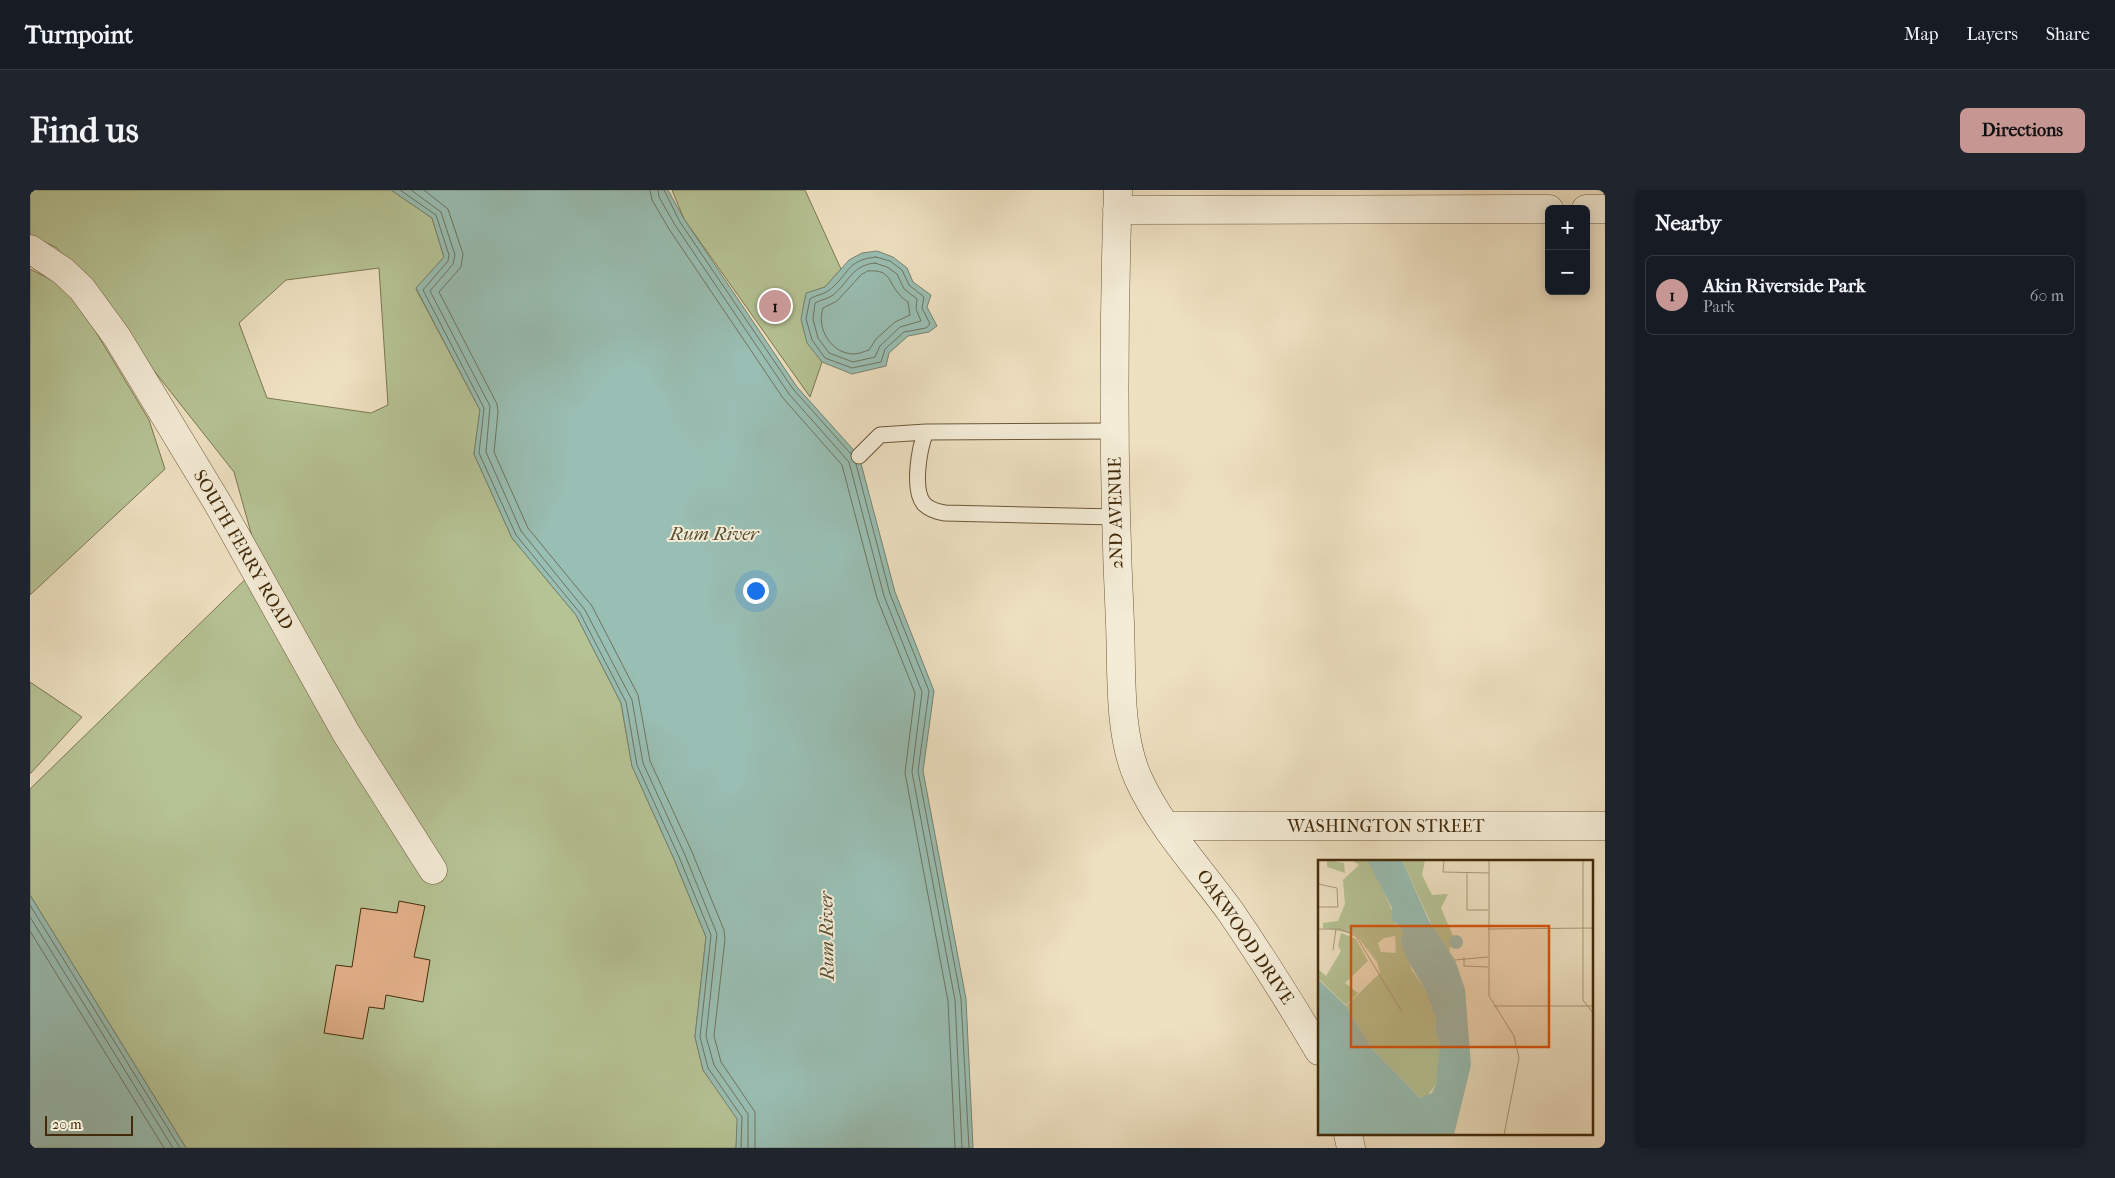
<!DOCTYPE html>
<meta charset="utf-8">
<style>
body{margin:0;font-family:"IM FELL French Canon",serif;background:#20242c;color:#f1f3f6}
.controls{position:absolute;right:15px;top:15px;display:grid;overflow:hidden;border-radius:8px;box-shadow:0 2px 12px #0003}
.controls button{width:45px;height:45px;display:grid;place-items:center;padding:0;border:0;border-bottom:1px solid #363941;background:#171b24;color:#f1f3f6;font:25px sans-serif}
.scale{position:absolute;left:15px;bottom:12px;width:88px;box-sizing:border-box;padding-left:5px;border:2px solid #432b0a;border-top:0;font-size:14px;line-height:18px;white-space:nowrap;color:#432b0a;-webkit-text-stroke:4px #f4ecd7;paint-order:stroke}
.you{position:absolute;left:725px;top:400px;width:18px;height:18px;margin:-12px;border:4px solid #fff;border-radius:50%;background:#1a73e8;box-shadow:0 0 0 8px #1a73e833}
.badge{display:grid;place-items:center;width:32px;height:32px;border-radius:50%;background:#c59692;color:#111;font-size:16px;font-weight:700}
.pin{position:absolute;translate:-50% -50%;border:2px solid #fff;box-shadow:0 1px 5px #0006}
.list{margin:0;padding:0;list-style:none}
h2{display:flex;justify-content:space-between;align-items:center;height:65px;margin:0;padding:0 20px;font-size:21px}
h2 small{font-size:16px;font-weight:400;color:#9ea1a6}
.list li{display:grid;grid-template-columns:32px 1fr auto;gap:15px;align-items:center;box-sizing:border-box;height:80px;margin:0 10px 10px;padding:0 10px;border:1px solid #363941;border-radius:8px}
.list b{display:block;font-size:19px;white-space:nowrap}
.list p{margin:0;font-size:16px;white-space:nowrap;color:#9ea1a6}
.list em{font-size:16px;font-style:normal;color:#9ea1a6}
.map{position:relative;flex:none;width:1575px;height:958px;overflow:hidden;border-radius:8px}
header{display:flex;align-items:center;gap:30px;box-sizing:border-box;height:70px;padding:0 25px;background:#171b24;border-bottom:1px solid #363941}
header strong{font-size:24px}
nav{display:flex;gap:28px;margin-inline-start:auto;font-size:18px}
.intro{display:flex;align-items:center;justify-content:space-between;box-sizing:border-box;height:120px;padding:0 30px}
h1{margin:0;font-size:35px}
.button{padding:12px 22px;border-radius:8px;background:#c59692;color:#111;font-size:18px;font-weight:700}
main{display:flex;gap:30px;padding:0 30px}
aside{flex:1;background:#171b24;border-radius:8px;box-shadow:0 2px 12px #0003}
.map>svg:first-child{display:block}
.green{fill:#b6c395;stroke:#7c7750;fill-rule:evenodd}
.water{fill:#99beb3;stroke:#77836f}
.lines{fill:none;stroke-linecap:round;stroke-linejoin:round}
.shore{stroke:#6e745e;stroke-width:1}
.building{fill:#e3b18b;stroke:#432b0a}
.lane-casing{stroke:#6e5838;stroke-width:17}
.street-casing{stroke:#6e5838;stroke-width:29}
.lane{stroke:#f4ecd7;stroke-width:15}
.street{stroke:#f4ecd7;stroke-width:28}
.labels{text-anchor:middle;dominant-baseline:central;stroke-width:4;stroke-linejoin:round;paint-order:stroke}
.street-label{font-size:18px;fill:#432b0a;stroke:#f4ecd7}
.water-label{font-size:19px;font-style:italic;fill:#585034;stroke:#f4ecd7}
.inset-road{fill:none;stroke:#aa9878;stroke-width:1}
.view{fill:#d8540c;fill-opacity:0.15;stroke:#d8540c;stroke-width:2.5}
.inset-edge{fill:none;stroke:#432b0a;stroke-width:2.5}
</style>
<header>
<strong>Turnpoint</strong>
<nav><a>Map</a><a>Layers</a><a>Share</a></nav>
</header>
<div class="intro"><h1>Find us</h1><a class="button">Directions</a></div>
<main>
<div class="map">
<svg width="1575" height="958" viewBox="0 0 1575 958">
<rect width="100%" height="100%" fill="#eee1c2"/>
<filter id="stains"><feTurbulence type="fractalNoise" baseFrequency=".004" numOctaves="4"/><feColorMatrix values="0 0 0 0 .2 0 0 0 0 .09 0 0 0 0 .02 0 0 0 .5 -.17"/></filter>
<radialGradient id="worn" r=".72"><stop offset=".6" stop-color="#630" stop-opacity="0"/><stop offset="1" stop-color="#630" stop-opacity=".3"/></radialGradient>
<path class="green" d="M0 0H361L402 28 414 67 386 99 450 220 444 264 482 348 546 425 591 513 602 576 644 669 676 747 665 847 673 880 708 929 706 958H156L0 705V599L230 375 204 282 27 58 0 45ZM349 78 358 215 341 223 237 208 209 133 256 90Z
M642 0H775L811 79 795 97 776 104C769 138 772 144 792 172L780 207 654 29Z
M0 79 40 99 119 230 135 279 0 405Z
M0 492 52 527 0 584Z"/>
<path class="water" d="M361 0H638L654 29 767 197 829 266 865 402 904 501 893 581 936 809 943 958H706L707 929 673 880 665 847 676 747 644 669 602 576 591 513 546 425 482 348 444 264 450 220 386 98 414 67 402 28Z
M847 61 863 67 877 78 883 92 901 105 897 117 907 136 899 142 878 146 859 163 856 176 822 184 792 172 777 153 771 129 776 103 795 97 819 70 832 63Z
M0 705 156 958H0Z"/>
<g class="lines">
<path class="shore" d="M370 0 406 25 419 65 418 71 393 100 454 218 449 263 486 345 550 423 596 512 607 575 649 667 681 745 670 847 678 878 712 927 711 958
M381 0 411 22 425 65 423 74 400 101 460 216 456 262 491 341 555 420 602 510 613 573 655 665 687 744 676 846 684 875 718 924V958
M394 0 418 19 433 64 431 77 409 102 467 214 468 222 464 262 498 338 562 416 608 505 620 571 662 662 694 740 695 749 684 846 691 872 725 922V958
M620 0 622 10 639 39 753 208 812 275 847 408 885 503 875 583 918 811 925 958
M628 0 629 7 645 35 759 204 819 272 854 406 892 502 882 582 925 810 932 958
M634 0 650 32 763 199 821 264
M846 67 860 71 872 80 879 95 894 107 892 118 900 134 896 138 874 142 855 159 851 172 822 178 795 168 782 150 776 129 780 109C785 105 793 105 798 101 819 86 815 70 846 67Z
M845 73 857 77 867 84 874 99 887 109 886 119 891 131 870 137 850 156 845 167 823 172 799 163 788 148 783 129 785 113C790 110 798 109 803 105 819 92 822 75 845 73Z
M838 81C861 79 858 92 869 104 871 107 875 110 878 112L880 125 865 132 846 149 839 160C835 161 829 164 824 164 801 164 786 138 793 118L807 111 831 85Z
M826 274 860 404 899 501 888 581 931 809 939 958
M0 715 150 958
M0 727 143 958
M0 741 134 958"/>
</g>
<path class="building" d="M369 711 395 716 384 767 400 770 393 812 356 805 354 819 339 817 333 849 294 843 306 775 322 777 331 718 367 723Z"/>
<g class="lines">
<g class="lane-casing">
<path id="lane" d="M896 242C889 258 882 300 894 314 900 320 908 322 915 323L1085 327
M829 266 850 245 896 242 1086 241"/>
</g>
<g class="street-casing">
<path id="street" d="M1088 0C1083 144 1083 289 1090 433 1092 482 1088 543 1108 588 1130 637 1169 678 1200 721 1231 766 1261 814 1289 861
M1556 19H1575
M1087 20 1519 19
M0 59 33 81 52 99 87 147 187 312 316 543 403 680
M1137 636H1575
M1318 944 1321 958"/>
</g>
<use href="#lane" class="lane"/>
<use href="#street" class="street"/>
</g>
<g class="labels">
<g class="street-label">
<text transform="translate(1086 323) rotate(-91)">2ND AVENUE</text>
<text transform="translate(213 360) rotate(60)">SOUTH FERRY ROAD</text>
<text x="1356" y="636">WASHINGTON STREET</text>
<text transform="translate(1215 747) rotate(56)">OAKWOOD DRIVE</text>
</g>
<g class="water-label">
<text x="684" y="344">Rum River</text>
<text transform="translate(797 746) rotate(-91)">Rum River</text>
</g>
</g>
<g transform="translate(1288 670)">
<rect width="275" height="275" fill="#eee1c2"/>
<path d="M9 0 26 3 27 13 9 7ZM34 0H49L59 17 76 55 77 65 84 70 85 75 82 79 94 110 108 131 118 160 117 173 122 183 121 206 118 224 110 235 102 238 55 190 28 146 62 113 59 102 37 74 5 68V63L20 61 27 44 25 20 41 5ZM77 76 78 93 63 92 60 83 66 78ZM84 0H107L104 15 114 35 130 34 123 48 135 76 131 92 116 70ZM23 73 38 79 50 101 27 123 40 133 28 145 0 118V109L8 116 23 91 20 86Z" fill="#b6c395" fill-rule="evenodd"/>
<path d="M49 0H84L111 61 137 100 147 129 153 205 136 275H0V119L28 146 55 190 102 238 114 233 118 224 122 183 117 173 118 160 108 131 89 99 82 79 85 75 84 70 74 60V48ZM131 82a7 7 0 1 1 14 0a7 7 0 1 1-14 0Z" fill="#99beb3"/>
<path class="inset-road" d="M126 0 125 12 171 13M171 0V136L196 176 201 198 186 275M265 0V140L275 153M149 12V50H170M0 24 19 28 20 47H0M0 69H22L38 76 84 152M170 69 275 68M15 90 18 69M146 97V106L170 107M137 100 170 97M176 146H275"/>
<path class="view" d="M33 66H231V187H33Z"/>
<rect width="275" height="275" class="inset-edge"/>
</g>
<rect width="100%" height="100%" filter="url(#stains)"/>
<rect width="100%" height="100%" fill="url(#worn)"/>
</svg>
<div class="controls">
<button>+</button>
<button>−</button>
</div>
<div class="scale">20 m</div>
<div class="you"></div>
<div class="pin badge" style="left:745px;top:116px">1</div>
</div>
<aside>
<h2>Nearby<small></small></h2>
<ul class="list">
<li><span class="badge">1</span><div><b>Akin Riverside Park</b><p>Park</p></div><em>60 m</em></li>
</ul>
</aside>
</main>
